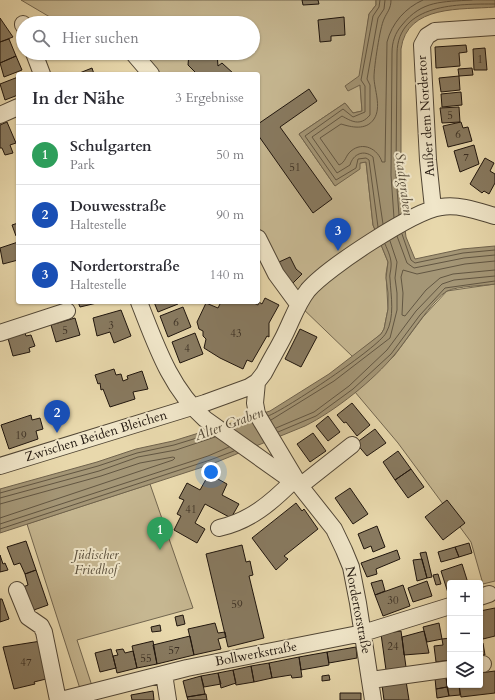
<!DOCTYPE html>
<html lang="de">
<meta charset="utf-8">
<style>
body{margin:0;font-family:Cardo,serif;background:#f2f2f3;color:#2b2b33}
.controls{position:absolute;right:12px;bottom:12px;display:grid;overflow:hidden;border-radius:4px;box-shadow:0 1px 3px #0004}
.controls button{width:36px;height:36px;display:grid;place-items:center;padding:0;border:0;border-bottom:1px solid #e1e1e2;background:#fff;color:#2b2b33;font:20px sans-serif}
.you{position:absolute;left:211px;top:472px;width:14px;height:14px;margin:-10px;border:3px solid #fff;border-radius:50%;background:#1a73e8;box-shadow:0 0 0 6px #1a73e833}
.badge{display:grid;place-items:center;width:26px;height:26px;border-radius:50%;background:#0f766e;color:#fff;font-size:13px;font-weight:700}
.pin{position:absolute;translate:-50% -33px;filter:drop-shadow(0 1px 2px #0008)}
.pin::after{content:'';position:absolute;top:21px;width:14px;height:12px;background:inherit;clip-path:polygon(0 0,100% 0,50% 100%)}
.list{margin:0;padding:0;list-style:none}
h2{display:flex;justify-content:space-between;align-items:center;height:52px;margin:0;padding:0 16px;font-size:17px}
h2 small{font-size:13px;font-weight:400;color:#7c7c81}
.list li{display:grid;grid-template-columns:26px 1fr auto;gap:12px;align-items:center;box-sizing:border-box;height:60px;padding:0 16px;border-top:1px solid #e1e1e2}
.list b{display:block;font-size:15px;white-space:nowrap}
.list p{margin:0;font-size:13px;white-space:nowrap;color:#7c7c81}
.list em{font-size:13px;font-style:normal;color:#7c7c81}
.icon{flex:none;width:22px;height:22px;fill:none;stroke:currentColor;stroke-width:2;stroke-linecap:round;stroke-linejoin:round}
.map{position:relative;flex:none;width:495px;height:700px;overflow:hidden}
.search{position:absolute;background:#fff;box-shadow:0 1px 3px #0004;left:16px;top:16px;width:244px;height:44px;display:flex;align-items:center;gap:10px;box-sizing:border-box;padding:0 14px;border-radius:22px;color:#7c7c81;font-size:15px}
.panel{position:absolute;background:#fff;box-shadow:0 1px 3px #0004;left:16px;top:72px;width:244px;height:232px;border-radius:4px}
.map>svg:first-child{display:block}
.green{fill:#c6b791;stroke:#72664f}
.water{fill:#a49676;stroke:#6f624c}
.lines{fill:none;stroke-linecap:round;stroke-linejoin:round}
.shore{stroke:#625642;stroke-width:1}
.building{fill:#887a60;stroke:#1f150d}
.minor-casing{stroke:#514635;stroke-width:18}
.minor{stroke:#f0e6c9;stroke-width:16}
.labels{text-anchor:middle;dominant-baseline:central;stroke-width:4;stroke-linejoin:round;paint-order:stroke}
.number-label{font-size:11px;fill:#392e22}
.street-label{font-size:13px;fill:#1f150d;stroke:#f0e6c9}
.park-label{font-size:13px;font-style:italic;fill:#594e3b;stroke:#f0e6c9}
.water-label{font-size:14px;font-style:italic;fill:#544937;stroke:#f0e6c9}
</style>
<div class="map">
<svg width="495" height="700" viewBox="0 0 495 700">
<rect width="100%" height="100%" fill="#e8d8ac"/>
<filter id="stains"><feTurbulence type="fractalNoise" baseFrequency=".005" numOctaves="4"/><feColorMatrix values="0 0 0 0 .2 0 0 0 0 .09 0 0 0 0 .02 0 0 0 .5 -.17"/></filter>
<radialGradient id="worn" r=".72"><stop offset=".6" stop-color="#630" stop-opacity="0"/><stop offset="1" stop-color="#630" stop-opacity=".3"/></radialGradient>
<path class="green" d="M21 0H376V5L369 14 360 84 362 111 353 113 345 103 299 134 335 186 360 163 366 162 373 225 388 262 386 274 388 309 384 329 381 334 353 357 298 304 258 238V74H151L133 53H253V23H60Z
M495 284V581L483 584 471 542 398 443 355 392 394 356 423 317 447 291Z
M150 484 193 608 77 640 94 692 82 695 27 524Z"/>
<path class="water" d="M376 0H495V7C462 10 407 4 401 49V197L406 237 415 259 462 249 495 246V284C482 286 458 286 447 291 434 298 406 341 395 354 374 380 335 411 305 426L212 464 0 533V489L97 462 136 449 173 441 270 411 329 374 381 334 384 329 388 309V293L386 278 388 262 373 225 366 162 360 163V169L335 186 299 134 345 103 353 113 362 111 360 85 348 91 345 86 359 76 369 14 376 5Z"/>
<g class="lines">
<path class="shore" d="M391 0C391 9 387 12 384 19 380 27 374 67 374 77 374 89 382 107 374 119 366 131 351 127 341 124L320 138 339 165C346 162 345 156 351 151 363 141 378 149 382 162H385L387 42C392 23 405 8 423 0
M399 215 396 175 397 53C398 3 459 4 495 4
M394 218 391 175 392 53C392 42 395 33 402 25 422 0 442 2 472 0
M383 224 373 157C364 149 353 154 350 165L337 173 312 137 342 116C351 121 360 127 370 115V85L367 79 378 18 384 9 385 0
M378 227 369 160 366 158 358 159 356 168 336 180 305 136 343 109 353 117 365 112V86L361 80 373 16 379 7 380 0
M402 234 411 260 415 263 463 253 495 250
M397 236 407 263 414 268 464 258 495 255
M495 261 465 264 417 274 403 270 401 277 403 293 402 315 405 316 426 290 440 278 453 274 495 270
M268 416C285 410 379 347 386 333 395 317 391 297 390 279 389 275 391 271 391 267 392 259 388 251 385 244
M271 420 334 381 390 338 397 310V293L395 278 397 262 390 241
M276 428 314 412 349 386 387 350 416 311 442 284 454 280 495 276
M278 432 316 416 353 389 391 354 420 315 445 288 495 281
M0 493 98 466 137 453 174 445 210 434
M0 498 99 471 138 457 176 450 215 437
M0 504 101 476 140 463 173 457 175 458 173 460 0 518
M0 524 208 456 229 447
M0 529 210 460 234 451"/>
</g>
<path class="building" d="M302 0H318L319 4 303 5Z
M344 17 345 35 331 36V41L320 42 318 20Z
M0 18 13 37 0 42Z
M9 39 16 56 0 63V42Z
M466 45 467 52 459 53 460 66 436 68 435 47Z
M485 48 487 70H474L473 49Z
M189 53H217L218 66 222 63 234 74H197L188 65Z
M16 56 22 70 4 77 0 63Z
M92 68 94 74H77Z
M472 68 473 75 459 76 458 69Z
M459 76 460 90 441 92 439 78Z
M18 77V95L5 100 0 84Z
M309 89 317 101 280 127 332 199 313 213 258 135V124Z
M461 92 462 105 442 107 441 94Z
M459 107 460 122 442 123 440 108Z
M7 122 16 143 10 145 13 153 5 155 2 148H0V125Z
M461 122 463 128 468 127 472 141 448 147 443 126Z
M474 145 479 164 460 172 454 151Z
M485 158 494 163 490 171 495 174V183L489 194 484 191 482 193 470 184Z
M18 223V236H16L12 225Z
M18 242V260L3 264 0 248Z
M290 257 296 269 302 274 293 283 287 279 279 262Z
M265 298 279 305 269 323V337L267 336 252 362 247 360 243 369 220 358 204 348 206 339 203 336V331L199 329 197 322 206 303 218 308 221 302H252L258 305 259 302 262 304Z
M78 302H101L80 307Z
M154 302H177L178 304 158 312Z
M183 307 191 327 168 337 160 316Z
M121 310 131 336 114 343 110 332 97 336 93 318Z
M75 318 80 335 56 342 51 325Z
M300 329 317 337 301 367 285 359Z
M24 330 26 336 31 335 35 346 29 348 30 352 13 356 7 335Z
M195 333 203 354 180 363 172 342Z
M114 369 116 375 121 374 123 381 128 379 127 376 142 371 148 389 133 392 135 399 110 407 103 389 101 390 100 383 98 384 95 375Z
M352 403 370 425 357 436 346 422 344 423 337 415Z
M31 415 32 420 40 418 43 429 36 431 38 439 9 449 1 425Z
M328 416 340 432 328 441 316 426Z
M375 429 386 443 367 456 356 443Z
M313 433 326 451 310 462 297 444Z
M398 451 411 469 395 480 383 462Z
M411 469 424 487 408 498 395 480Z
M209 474 227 484 222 495 239 504 231 518 205 504 195 523 205 529 197 543 174 530 181 516 177 514 184 500 179 498 187 483 200 490Z
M350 488 368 514 353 524 335 498Z
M447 500 465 523 443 540 425 517Z
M296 503 302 511 304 509 318 529 284 556 288 559 276 570 252 538Z
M377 526 385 547 373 552 371 546 364 549 358 534Z
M26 541 36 570 25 574 20 563 14 565 7 547Z
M469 543 472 553 459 557 455 547Z
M242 545 246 562 250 561 253 575 249 576 264 638 228 647 206 554Z
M455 547 459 557 441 562 438 552Z
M397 550 400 559 376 569 377 574 367 577 361 563Z
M426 552 432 577 427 578 420 553Z
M0 555 3 564 5 563 8 570 0 572Z
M422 559 427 578 417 581 413 560Z
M462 564 468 583H450L449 596 441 571Z
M36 570 48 605 31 611 23 587 28 585 25 574Z
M438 574 441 584 436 585 433 575Z
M382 580 385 591 375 595 371 583Z
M427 581 432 596 413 602 408 588Z
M403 585 410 606 383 616 375 595Z
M0 599H2L9 619 0 622Z
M495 608V636L483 639 480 627V611Z
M183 615 185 624 177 626 175 617Z
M215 623 218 633 225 632 226 637 218 639 221 649 194 655 188 629Z
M439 623 442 639 427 642 423 627Z
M160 625 161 631 152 632 151 627Z
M401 631 406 667 386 670 381 634Z
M424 631 429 653 404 655 402 637Z
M190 636 194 655 157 664 153 645Z
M450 638V660L436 662 434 646 443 645 442 639Z
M41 641 50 678 34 682 35 684 14 689 3 647Z
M153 641 157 664 137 668 132 646Z
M480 643H483L485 655H480Z
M356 647 357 658 329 663 327 652Z
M111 649 116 668 100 672 95 653Z
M123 649 125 653 133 651 137 668 117 673 113 656 118 655 116 650Z
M327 652 329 665 301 670 299 657Z
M299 657 302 677 292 678 291 675 272 678 269 663Z
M269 663 272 678 254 682 251 666Z
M251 666 254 682 236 685 233 670Z
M233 670 236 683 221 688 218 673Z
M495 671V693L461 697 459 685H480V673Z
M218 673 221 684 204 687 201 676Z
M329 675 330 680 322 681V676Z
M201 676 205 694 187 697 183 681Z
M450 676V685H459L460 695 449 696 446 677Z
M446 677 447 687 436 689 435 678Z
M406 681 409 700H384L382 685Z
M447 687 449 696 437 698 436 689Z
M153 691 154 700H132L131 695Z
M340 693H361V700H340Z
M206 694 207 700H188L187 697Z"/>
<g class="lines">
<g class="minor-casing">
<path id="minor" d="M23 24V25
M34 53 42 74
M133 53 151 74
M0 115 18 107
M433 208 428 160 422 45 427 36 435 31 495 27
M258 238 276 274 298 304
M139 302C156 345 170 388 205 419L295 483
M0 333 67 311
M257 382 255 403 257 414 300 486 334 529 344 550 351 567 358 603 373 700
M0 466 205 403 249 387 257 382 264 373C270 361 278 348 284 336 292 320 297 304 308 290 327 268 413 211 441 207 459 204 478 211 495 216
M300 486 352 445
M219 528C250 521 271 503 293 481
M17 590 28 617 41 626 44 632 58 700
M480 597 489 594
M480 664H483
M164 674 168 700
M371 680 450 669
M61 700 187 668 363 633 450 606"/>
</g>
<use href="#minor" class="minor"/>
</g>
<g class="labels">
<g class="number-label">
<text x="480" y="59">1</text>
<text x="450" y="115">5</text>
<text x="458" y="134">6</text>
<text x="466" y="157">7</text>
<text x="295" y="167">51</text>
<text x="176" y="322">6</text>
<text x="111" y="325">3</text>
<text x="65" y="330">5</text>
<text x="236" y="333">43</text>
<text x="187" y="348">4</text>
<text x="21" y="435">19</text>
<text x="191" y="509">41</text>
<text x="393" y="600">30</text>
<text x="237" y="604">59</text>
<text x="393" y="646">24</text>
<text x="174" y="650">57</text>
<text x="146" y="658">55</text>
<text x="26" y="662">47</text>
</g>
<g class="street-label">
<text transform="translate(426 116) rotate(-94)">Außer dem Nordertor</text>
<text transform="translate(96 436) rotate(-17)">Zwischen Beiden Bleichen</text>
<text transform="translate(358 610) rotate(79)">Nordertorstraße</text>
<text transform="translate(256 654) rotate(-11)">Bollwerkstraße</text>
</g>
<g class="park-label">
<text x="96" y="555">Jüdischer<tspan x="96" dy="15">Friedhof</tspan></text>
</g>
<g class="water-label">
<text transform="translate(404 184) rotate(82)">Stadtgraben</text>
<text transform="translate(229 424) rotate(-20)">Alter Graben</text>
</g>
</g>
<rect width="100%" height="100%" filter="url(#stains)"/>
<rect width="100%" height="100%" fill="url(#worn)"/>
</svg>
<div class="controls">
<button>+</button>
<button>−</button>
<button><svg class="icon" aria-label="layers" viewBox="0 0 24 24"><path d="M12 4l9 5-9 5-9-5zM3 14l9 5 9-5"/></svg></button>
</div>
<div class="you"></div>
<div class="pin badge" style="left:160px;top:550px;background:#2e9e5b">1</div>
<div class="pin badge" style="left:57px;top:433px;background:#1a4fb4">2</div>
<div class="pin badge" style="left:338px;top:251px;background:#1a4fb4">3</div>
<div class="search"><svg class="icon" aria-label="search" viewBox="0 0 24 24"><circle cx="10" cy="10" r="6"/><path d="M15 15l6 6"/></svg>Hier suchen</div>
<section class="panel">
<h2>In der Nähe<small>3 Ergebnisse</small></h2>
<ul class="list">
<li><span class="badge" style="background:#2e9e5b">1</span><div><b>Schulgarten</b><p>Park</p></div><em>50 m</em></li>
<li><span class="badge" style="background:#1a4fb4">2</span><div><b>Douwesstraße</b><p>Haltestelle</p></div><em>90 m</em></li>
<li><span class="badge" style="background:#1a4fb4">3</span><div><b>Nordertorstraße</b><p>Haltestelle</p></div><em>140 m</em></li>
</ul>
</section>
</div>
